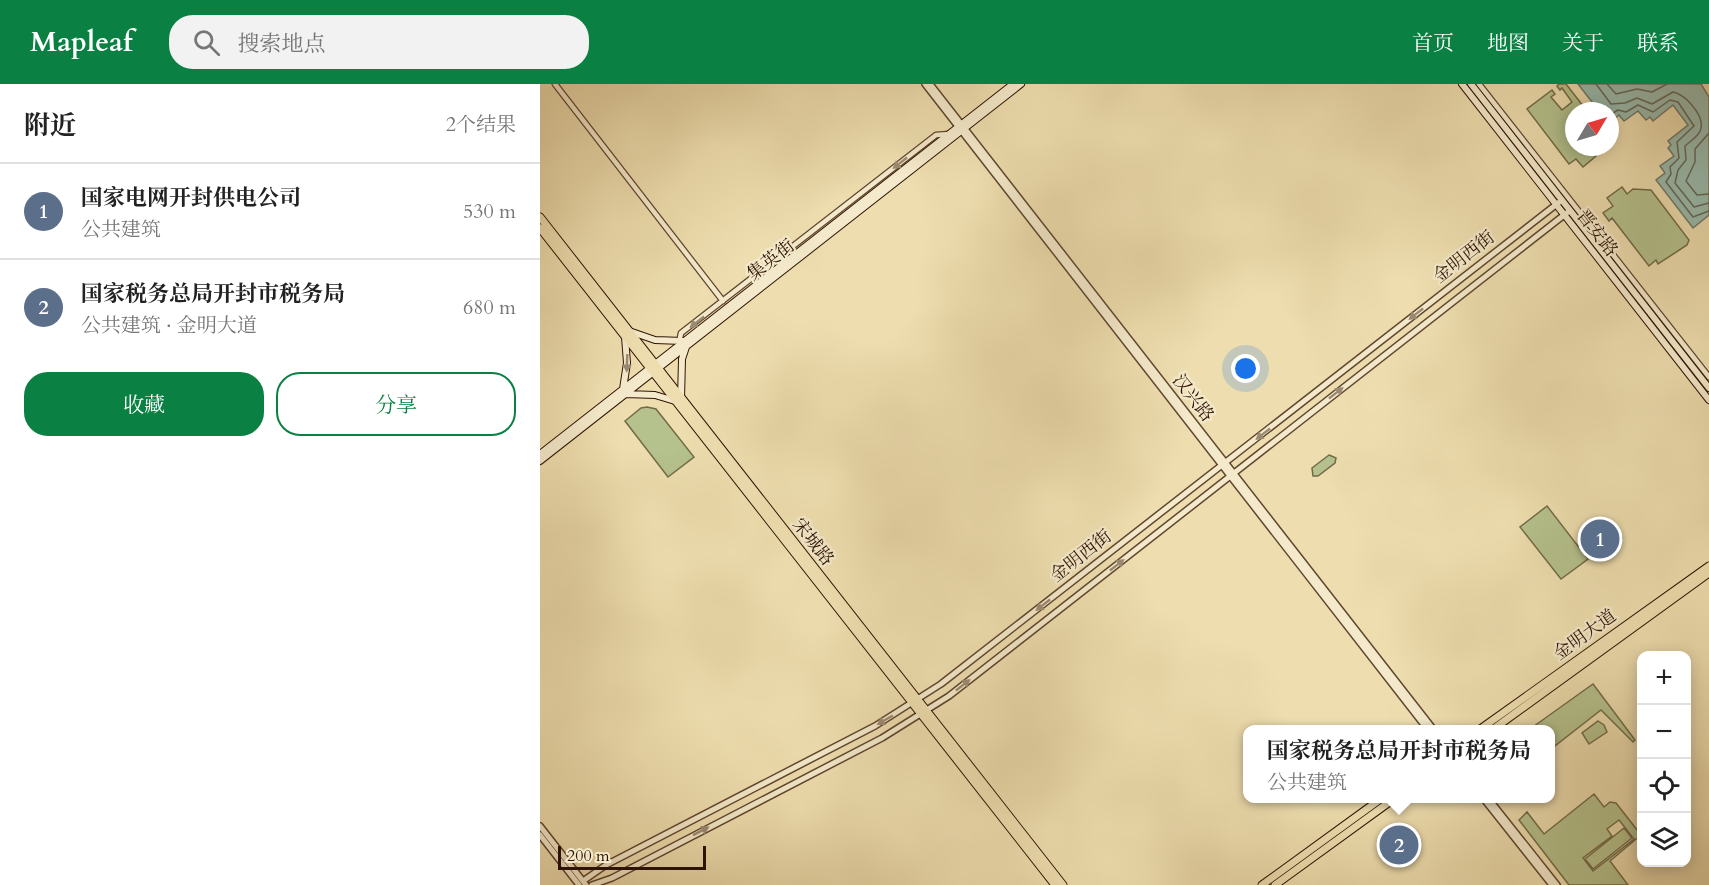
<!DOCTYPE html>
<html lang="zh">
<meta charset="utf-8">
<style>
body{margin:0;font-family:Cardo,"Noto Serif SC",serif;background:#f2f2f2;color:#222}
.controls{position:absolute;right:18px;bottom:18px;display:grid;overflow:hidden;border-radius:12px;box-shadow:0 3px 15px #0003}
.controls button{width:54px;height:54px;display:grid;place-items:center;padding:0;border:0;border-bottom:2px solid #e0e0e0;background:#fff;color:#222;font:30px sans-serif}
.compass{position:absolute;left:1025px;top:18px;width:54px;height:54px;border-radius:50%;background:#fff;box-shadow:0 3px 15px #0003;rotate:52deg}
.scale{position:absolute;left:18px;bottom:15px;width:148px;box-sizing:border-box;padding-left:6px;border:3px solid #2f1405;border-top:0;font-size:16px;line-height:21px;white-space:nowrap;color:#2f1405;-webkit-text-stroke:4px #f4eacb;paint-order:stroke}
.you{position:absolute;left:706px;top:285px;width:21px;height:21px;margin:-15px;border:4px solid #fff;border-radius:50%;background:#1a73e8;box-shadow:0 0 0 9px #1a73e833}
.badge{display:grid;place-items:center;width:39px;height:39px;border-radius:50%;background:#0b8043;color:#fff;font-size:20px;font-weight:700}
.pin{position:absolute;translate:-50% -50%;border:3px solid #fff;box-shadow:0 2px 6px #0006}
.popup{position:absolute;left:703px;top:641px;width:312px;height:78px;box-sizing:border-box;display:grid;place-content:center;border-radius:12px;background:#fff;filter:drop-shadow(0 2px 4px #0005);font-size:20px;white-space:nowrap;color:#767676}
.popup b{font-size:22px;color:#222}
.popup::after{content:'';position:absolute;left:50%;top:100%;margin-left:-12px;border:12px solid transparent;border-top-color:#fff}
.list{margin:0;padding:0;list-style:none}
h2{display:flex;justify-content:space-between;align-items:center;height:78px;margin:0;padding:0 24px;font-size:26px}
h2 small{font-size:20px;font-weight:400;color:#767676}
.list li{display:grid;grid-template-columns:39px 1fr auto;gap:18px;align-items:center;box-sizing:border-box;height:96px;padding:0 24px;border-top:2px solid #e0e0e0}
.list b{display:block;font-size:22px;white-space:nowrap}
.list p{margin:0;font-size:20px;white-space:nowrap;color:#767676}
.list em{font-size:20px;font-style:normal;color:#767676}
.actions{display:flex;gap:12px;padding:18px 24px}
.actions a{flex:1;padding:14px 0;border:2px solid #0b8043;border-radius:24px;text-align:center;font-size:21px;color:#0b8043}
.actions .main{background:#0b8043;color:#fff}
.icon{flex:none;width:33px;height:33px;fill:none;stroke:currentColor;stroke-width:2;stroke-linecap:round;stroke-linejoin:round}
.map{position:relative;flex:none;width:1169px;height:801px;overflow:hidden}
header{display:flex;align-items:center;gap:36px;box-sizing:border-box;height:84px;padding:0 30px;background:#0b8043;color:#fff}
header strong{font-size:28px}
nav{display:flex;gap:33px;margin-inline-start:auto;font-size:21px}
.search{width:420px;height:54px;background:#f2f2f2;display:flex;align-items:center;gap:15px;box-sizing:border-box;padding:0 21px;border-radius:24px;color:#767676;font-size:22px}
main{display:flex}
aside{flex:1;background:#fff}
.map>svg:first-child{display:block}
.green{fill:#b5c28d;stroke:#726b49;stroke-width:1.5;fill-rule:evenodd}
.water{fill:#99bcaf;stroke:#6f796b;stroke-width:1.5}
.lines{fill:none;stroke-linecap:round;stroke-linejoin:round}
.shore{stroke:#64685a;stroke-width:1.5}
.minor-casing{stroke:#5f4630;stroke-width:7}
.tertiary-casing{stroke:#5f4630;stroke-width:8}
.secondary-casing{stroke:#2f1405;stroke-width:8}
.primary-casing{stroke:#2f1405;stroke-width:9}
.minor{stroke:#f4eacb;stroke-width:4.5}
.tertiary{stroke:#f4eacb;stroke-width:5}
.secondary{stroke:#f4eacb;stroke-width:6}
.primary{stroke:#eedeaf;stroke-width:7}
.oneway{fill:#9b8a72}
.labels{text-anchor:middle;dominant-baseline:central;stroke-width:4.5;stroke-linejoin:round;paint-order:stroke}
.street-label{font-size:18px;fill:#2f1405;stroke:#f4eacb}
</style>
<header>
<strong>Mapleaf</strong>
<div class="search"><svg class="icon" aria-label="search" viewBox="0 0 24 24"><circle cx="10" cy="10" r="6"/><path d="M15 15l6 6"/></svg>搜索地点</div>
<nav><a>首页</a><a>地图</a><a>关于</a><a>联系</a></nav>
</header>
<main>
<aside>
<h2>附近<small>2个结果</small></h2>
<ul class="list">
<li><span class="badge" style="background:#5c6f8a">1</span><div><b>国家电网开封供电公司</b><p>公共建筑</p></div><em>530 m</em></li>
<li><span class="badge" style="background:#5c6f8a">2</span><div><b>国家税务总局开封市税务局</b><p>公共建筑 · 金明大道</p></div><em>680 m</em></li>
</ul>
<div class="actions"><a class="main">收藏</a><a>分享</a></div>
</aside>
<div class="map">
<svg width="1169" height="801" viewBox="0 0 1169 801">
<rect width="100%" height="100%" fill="#eedeaf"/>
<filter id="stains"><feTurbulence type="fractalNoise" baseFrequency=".00333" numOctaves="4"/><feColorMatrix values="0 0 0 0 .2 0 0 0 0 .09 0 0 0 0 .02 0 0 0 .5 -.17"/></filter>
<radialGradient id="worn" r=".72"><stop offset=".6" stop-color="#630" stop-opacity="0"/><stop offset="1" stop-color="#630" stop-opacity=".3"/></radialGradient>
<path class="green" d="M1019 0H1026L1047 27H1034V63H1051L1056 72 1043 83 1036 75 1029 80 987 25 1012 6 1015 10 1011 13 1022 26 1032 18 1022 4 1020 6 1017 2Z
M1082 103 1087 110 1093 105 1111 106 1149 156 1147 161 1118 180 1116 176 1109 182 1072 134 1069 137 1063 129 1073 122 1067 114Z
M107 323 116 325 154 373 128 393 85 337 101 324Z
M789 371 796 374 795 379 778 392H773L772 384Z
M1007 422 1048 475 1021 495 980 443Z
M1069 437 1082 454 1061 472 1047 455Z
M1053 600 1095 656 1093 658 1061 626 1011 665 1010 646 990 645Z
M1058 637 1064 641 1067 648 1049 660 1042 649Z
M1054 710 1064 723 1070 718 1076 719 1101 751 1070 777 1088 801H1029L979 736 987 728 1004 750ZM1079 736 1094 755 1053 787 1043 774 1072 752 1067 745Z
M1084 744 1092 754 1053 785 1045 775Z"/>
<path class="water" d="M1038 0H1161L1169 13V131L1153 144 1116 96 1125 89 1120 82 1134 72 1128 64 1131 61 1128 57 1148 41 1133 21 1113 37 1110 33 1106 36 1098 27 1084 37 1079 31 1070 39V27H1059Z"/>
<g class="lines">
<path class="shore" d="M1056 0 1071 20 1085 19 1097 14 1112 20 1133 8C1144 10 1164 30 1161 44 1160 52 1150 57 1145 62L1146 76 1138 86 1135 99 1154 123 1169 119
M1067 0 1076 10 1097 5 1112 8 1127 0
M1070 31 1078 26 1086 28 1098 21 1113 28 1130 16 1138 18 1154 42 1137 58 1139 74 1130 83 1131 90 1126 98 1153 133 1169 127
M1169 49 1155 65V78L1146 97 1157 111 1169 110"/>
<g class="minor-casing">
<path id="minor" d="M15 0 183 217
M939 0 1169 293
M139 259 141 249 396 51 409 50"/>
</g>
<g class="tertiary-casing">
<path id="tertiary" d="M385 0 888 646
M390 0 894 646
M943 714 1012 801
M948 714 1017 801
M0 742 46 801
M0 751 39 801
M43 797 66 781 335 642 401 600 1022 116
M52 801 72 794 342 654 409 612 1028 128"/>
</g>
<g class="secondary-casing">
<path id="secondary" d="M922 0 1169 316
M931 0 1169 304
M89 247 115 256 143 257
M83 305 87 279 85 253
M86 310 115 311 135 317
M141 315 142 275 146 263
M0 370 473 0
M0 377 481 0"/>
</g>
<g class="primary-casing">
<path id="primary" d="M0 133 523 801
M0 144 515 801
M939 646 1169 482
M952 646 1169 489
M722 801 842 714
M735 801 855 714"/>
</g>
<use href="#minor" class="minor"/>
<use href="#tertiary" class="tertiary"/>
<use href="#secondary" class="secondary"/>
<use href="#primary" class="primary"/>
</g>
<defs><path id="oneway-solid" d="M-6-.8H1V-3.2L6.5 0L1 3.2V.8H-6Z" transform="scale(1.5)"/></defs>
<g class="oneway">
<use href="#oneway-solid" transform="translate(360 79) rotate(142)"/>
<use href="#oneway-solid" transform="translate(876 230) rotate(142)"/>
<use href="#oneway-solid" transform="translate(157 238) rotate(142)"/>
<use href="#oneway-solid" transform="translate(87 279) rotate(92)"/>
<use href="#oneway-solid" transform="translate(796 309) rotate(-38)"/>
<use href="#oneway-solid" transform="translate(723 350) rotate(142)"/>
<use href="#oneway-solid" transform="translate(577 481) rotate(-38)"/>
<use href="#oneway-solid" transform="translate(503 521) rotate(142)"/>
<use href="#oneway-solid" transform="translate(423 601) rotate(-38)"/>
<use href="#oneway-solid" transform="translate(345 636) rotate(150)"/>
<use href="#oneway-solid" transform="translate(161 747) rotate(-27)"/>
</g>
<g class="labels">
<g class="street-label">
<text transform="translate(1057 149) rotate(52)">晋安路</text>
<text transform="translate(924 173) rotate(-38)">金明西街</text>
<text transform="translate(231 176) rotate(-38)">集英街</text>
<text transform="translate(653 314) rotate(52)">汉兴路</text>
<text transform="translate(273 458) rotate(52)">宋城路</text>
<text transform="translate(541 472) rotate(-38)">金明西街</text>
<text transform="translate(1045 551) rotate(-36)">金明大道</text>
</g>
</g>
<rect width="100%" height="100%" filter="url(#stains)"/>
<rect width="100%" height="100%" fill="url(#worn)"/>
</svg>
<div class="controls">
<button>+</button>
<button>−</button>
<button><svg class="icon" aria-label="locate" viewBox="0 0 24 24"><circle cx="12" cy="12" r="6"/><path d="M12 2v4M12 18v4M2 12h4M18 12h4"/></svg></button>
<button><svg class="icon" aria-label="layers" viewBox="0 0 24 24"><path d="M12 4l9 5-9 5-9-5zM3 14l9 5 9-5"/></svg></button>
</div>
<svg class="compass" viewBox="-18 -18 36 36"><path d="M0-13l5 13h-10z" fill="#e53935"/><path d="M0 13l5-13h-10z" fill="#767676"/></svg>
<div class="scale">200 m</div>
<div class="you"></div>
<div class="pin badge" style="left:1060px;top:455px;background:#5c6f8a">1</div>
<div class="pin badge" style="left:859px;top:761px;background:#5c6f8a">2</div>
<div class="popup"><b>国家税务总局开封市税务局</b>公共建筑</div>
</div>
</main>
